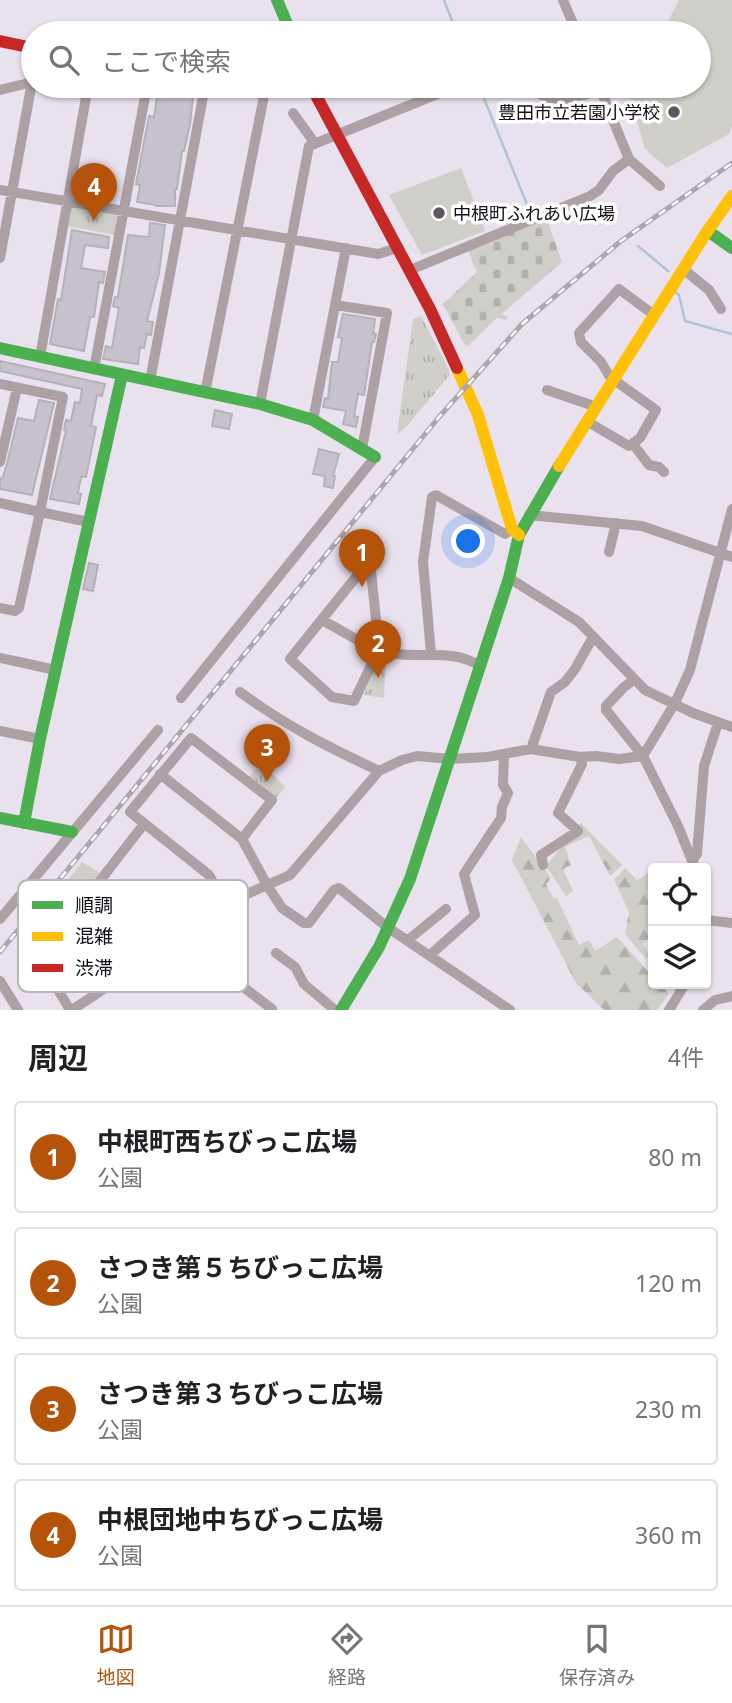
<!DOCTYPE html>
<html lang="ja">
<meta charset="utf-8">
<style>
body{margin:0;font-family:"Noto Sans","Noto Sans JP",sans-serif;background:#f2f2f2;color:#202124}
.controls{position:absolute;right:21px;bottom:21px;display:grid;overflow:hidden;border-radius:7px;box-shadow:0 2px 5px #0004}
.controls button{width:63px;height:63px;display:grid;place-items:center;padding:0;border:0;border-bottom:2px solid #e0e0e0;background:#fff;color:#202124;font:35px sans-serif}
.you{position:absolute;left:469px;top:542px;width:24px;height:24px;margin:-18px;border:5px solid #fff;border-radius:50%;background:#1a73e8;box-shadow:0 0 0 10px #1a73e833}
.badge{display:grid;place-items:center;width:46px;height:46px;border-radius:50%;background:#b45309;color:#fff;font-size:23px;font-weight:700}
.pin{position:absolute;translate:-50% -58px;filter:drop-shadow(0 2px 4px #0008)}
.pin::after{content:'';position:absolute;top:37px;width:24px;height:21px;background:inherit;clip-path:polygon(0 0,100% 0,50% 100%)}
.list{margin:0;padding:0;list-style:none}
h2{display:flex;justify-content:space-between;align-items:center;height:91px;margin:0;padding:0 28px;font-size:30px}
h2 small{font-size:23px;font-weight:400;color:#757577}
.list li{display:grid;grid-template-columns:46px 1fr auto;gap:21px;align-items:center;box-sizing:border-box;height:112px;margin:0 14px 14px;padding:0 14px;border:2px solid #e0e0e0;border-radius:7px}
.list b{display:block;font-size:26px;white-space:nowrap}
.list p{margin:0;font-size:23px;white-space:nowrap;color:#757577}
.list em{font-size:23px;font-style:normal;color:#757577}
.icon{flex:none;width:38px;height:38px;fill:none;stroke:currentColor;stroke-width:2;stroke-linecap:round;stroke-linejoin:round}
.map{position:relative;flex:none;width:732px;height:1010px;overflow:hidden}
.search{position:absolute;background:#fff;box-shadow:0 2px 5px #0004;left:21px;right:21px;top:21px;height:77px;display:flex;align-items:center;gap:18px;box-sizing:border-box;padding:0 24px;border-radius:38px;color:#757577;font-size:26px}
.sheet{height:595px;background:#fff}
nav{display:flex;justify-content:space-around;align-items:center;box-sizing:border-box;height:98px;border-top:2px solid #e0e0e0;background:#fff;font-size:19px;color:#757577}
nav a{display:grid;justify-items:center;gap:4px}
nav .on{color:#b45309}
.map>svg:first-child{display:block}
.grass{fill:url(#grass-tufts)}
.forest{fill:url(#forest-firs)}
.cemetery{fill:url(#cemetery-stones)}
.pitch{fill:#d0cec8}
.lines{fill:none;stroke-linecap:round;stroke-linejoin:round}
.stream{stroke:#b0c4d5;stroke-width:2.5}
.building{fill:#c7c1cc;stroke:#b5b0b9;stroke-width:2}
.street{stroke:#aea1a5;stroke-width:10}
.fast{stroke:#4caf50;stroke-width:12}
.slow{stroke:#ffc107;stroke-width:12}
.jam{stroke:#c62828;stroke-width:12}
.rail-casing{stroke:#aea5ab;stroke-width:5}
.rail{stroke:#fff;stroke-width:2.5;stroke-dasharray:8;stroke-linecap:butt}
.poi-dot{fill:#5d5761;stroke:#fff;stroke-width:2.5}
.labels{text-anchor:middle;dominant-baseline:central;stroke-width:7;stroke-linejoin:round;paint-order:stroke}
.poi-label{font-size:18px;fill:#120d15;stroke:#fff;text-anchor:end}
.key{fill:#fff;stroke:#b8b6b9;stroke-width:2}
.key-label{font-size:19px;fill:#120d15}
</style>
<div class="map">
<svg width="732" height="1010" viewBox="0 0 732 1010">
<defs>
<pattern id="grass-tufts" width="24" height="20" patternUnits="userSpaceOnUse" patternTransform="scale(1.75)"><rect width="24" height="20" fill="#d0cec8"/><path d="M3 7l-1-3M5 7V3M7 7l1-3M15 17l-1-3M17 17v-4M19 17l1-3" fill="none" stroke="#b2b0ab"/></pattern>
<pattern id="forest-firs" width="22" height="20" patternUnits="userSpaceOnUse" patternTransform="scale(1.75)"><rect width="22" height="20" fill="#d0cec8"/><path d="M5 1l3.5 6h-7zM16 11l3.5 6h-7z" fill="#b2b0ab"/></pattern>
<pattern id="cemetery-stones" width="16" height="16" patternUnits="userSpaceOnUse" patternTransform="scale(1.75)"><rect width="16" height="16" fill="#d0cec8"/><path d="M2 7V4a2 2 0 0 1 4 0v3zM10 15v-3a2 2 0 0 1 4 0v3z" fill="#b2b0ab"/></pattern>
</defs>
<rect width="100%" height="100%" fill="#e9e1ee"/>
<path class="grass" d="M75 206 117 213 119 216 115 235 68 226 71 207Z
M421 316 449 370V376L405 428 397 434 413 319Z
M386 655 384 698 364 695 379 657Z
M265 766 285 787 277 797H272L248 778 255 769Z
M82 862 100 873 81 896 55 911 51 902Z"/>
<path class="forest" d="M581 823 622 865 610 876 589 836 565 847 571 865 563 869 573 891 566 896 546 866Z
M521 837 551 878 546 884 553 898H557L579 945 589 940 595 951 617 937 653 977V984H660L669 994 657 1010H604L576 983 512 860Z
M625 868 637 880 651 871 653 886 647 891 653 910V935L643 943 649 955 646 959 625 934 629 912 614 880Z"/>
<path class="cemetery" d="M547 219 562 262 502 314 508 317 505 320 497 318 468 346 464 344 443 304 477 272 467 249Z"/>
<path class="pitch" d="M679 0H732V126L729 134 667 168 645 149 630 97 636 86H699V33H662Z
M461 168 485 231 422 255 389 195Z"/>
<g class="lines">
<path class="stream" d="M444 0 457 33
M479 86 528 207
M638 246 668 271
M675 292 679 295 685 321 732 334"/>
</g>
<path class="building" d="M159 86H194L190 124 184 151H182L177 189H175V206H156V205L137 202 140 185 136 184 149 116 154 117Z
M150 223 165 225 159 273 147 321 153 322 151 335 147 334 144 348 140 347 138 364 103 359 106 346 112 348 119 308 113 306 115 297H118L128 235 149 237Z
M72 230 109 237 108 248 85 245 81 268 105 272 103 283 99 282 94 317H90L84 351 50 344 58 299 61 300Z
M343 314 375 319 373 333 376 334 374 342H372L364 395 358 394 354 416 358 417 356 427 343 424 346 411 323 407 325 398 328 399 332 362H338L342 338 338 337Z
M0 361 105 384 102 396 97 395 91 426 96 427 86 477 81 476 78 493 81 494 79 504 50 499 66 431 64 430 66 420 71 421 75 402 80 403 82 389 0 371Z
M39 400 54 403 32 495 0 489V478L2 479 7 464 18 418 34 421Z
M215 410 232 414 229 429 212 426Z
M319 449 339 454 333 476H335L333 488 324 486 325 476 313 474Z
M89 563 98 565 93 591 83 589Z"/>
<g class="lines">
<path class="street" d="M563 0 577 33
M529 86C558 111 568 100 601 89
M599 86 629 159 660 186
M0 90 33 82
M293 113 314 142
M0 190 378 254 397 248
M0 258 32 82
M683 269 709 290 721 309
M410 270 590 196 599 190 613 171 629 159
M335 305 387 313 362 449
M40 357 88 86
M94 369 147 86
M150 381 205 86
M0 384 63 397 40 512 0 503
M547 390 597 407
M205 393 264 96 262 91
M260 404 309 146 457 86
M313 420 346 248
M588 422 629 446 640 438 656 410 610 377 601 362 581 342 579 333 619 289 654 315
M633 444 649 465 659 467 664 472
M0 462 17 388
M529 515 642 526 732 557
M609 552 616 523
M364 567H370L371 571 379 649 354 701 332 697 290 659Z
M509 578 579 622 645 690 693 713 732 727
M0 608 15 611 19 608 40 512 89 522
M322 620C343 631 367 648 390 653 420 659 453 648 480 666
M431 654 423 562 432 497 436 495 505 534 512 529
M0 658 56 670
M634 680 624 687 606 706V710L643 756 678 826 695 868
M240 692C286 726 328 747 379 771
M181 698 375 457
M0 731 40 739
M531 749 551 692 565 682 575 669 593 637
M643 756 675 703 690 670 732 509
M160 774 242 839 267 885 282 908 304 923H309L334 890 339 888 387 927 510 1010
M693 860 697 854 704 766 718 723
M543 865 541 855 578 831 558 813 582 764 580 757
M227 907 209 875 130 812 191 738 272 800 242 839
M0 919 158 730
M706 920 732 923
M195 928 175 890 155 899 172 933 178 939 229 986 234 980 272 1009
M408 940 446 909
M276 953 295 967 304 984 335 1010
M430 955 475 915 464 874 501 818 502 807 508 793 503 785 504 755
M38 956 70 1010
M0 981 18 1010
M102 989 65 945 54 922 56 916 85 900 144 824
M72 1010 249 893 290 875 379 771 402 760 417 756 450 759 487 757 531 749 580 757 596 756 619 759 643 756
M669 1010 685 984
M703 1010 715 1000 732 996"/>
<path class="fast" d="M277 0 291 33
M236 86 262 91 292 86
M708 231 732 248
M0 348 260 404 313 420 375 457
M0 818 72 832
M24 823 40 739 122 375
M341 1010 379 947 410 879 509 578 519 535 559 466"/>
<path class="slow" d="M457 368 478 415 512 529 519 535
M559 466 704 236 732 196"/>
<path class="jam" d="M0 41 33 48
M311 86 430 309 457 368"/>
<g class="rail-casing">
<path id="rail" d="M0 952 439 417 522 324 621 241 732 163"/>
</g>
<use href="#rail" class="rail"/>
</g>
<g class="poi-dot">
<circle cx="674" cy="112" r="7"/>
<circle cx="439" cy="213" r="7"/>
</g>
<g class="labels">
<g class="poi-label">
<text x="660" y="112">豊田市立若園小学校</text>
<text x="453" y="213" text-anchor="start">中根町ふれあい広場</text>
</g>
</g>
<rect x="18" y="880" width="230" height="112" rx="10" class="key"/>
<rect x="32" y="901" width="31" height="8" fill="#4caf50"/>
<rect x="32" y="932" width="31" height="9" fill="#ffc107"/>
<rect x="32" y="964" width="31" height="8" fill="#c62828"/>
<g class="key-label">
<text x="75" y="912">順調</text>
<text x="75" y="943">混雑</text>
<text x="75" y="975">渋滞</text>
</g>
</svg>
<div class="controls">
<button><svg class="icon" aria-label="locate" viewBox="0 0 24 24"><circle cx="12" cy="12" r="6"/><path d="M12 2v4M12 18v4M2 12h4M18 12h4"/></svg></button>
<button><svg class="icon" aria-label="layers" viewBox="0 0 24 24"><path d="M12 4l9 5-9 5-9-5zM3 14l9 5 9-5"/></svg></button>
</div>
<div class="you"></div>
<div class="pin badge" style="left:362px;top:587px">1</div>
<div class="pin badge" style="left:378px;top:678px">2</div>
<div class="pin badge" style="left:267px;top:782px">3</div>
<div class="pin badge" style="left:94px;top:221px">4</div>
<div class="search"><svg class="icon" aria-label="search" viewBox="0 0 24 24"><circle cx="10" cy="10" r="6"/><path d="M15 15l6 6"/></svg>ここで検索</div>
</div>
<section class="sheet">
<h2>周辺<small>4件</small></h2>
<ul class="list">
<li><span class="badge">1</span><div><b>中根町西ちびっこ広場</b><p>公園</p></div><em>80 m</em></li>
<li><span class="badge">2</span><div><b>さつき第５ちびっこ広場</b><p>公園</p></div><em>120 m</em></li>
<li><span class="badge">3</span><div><b>さつき第３ちびっこ広場</b><p>公園</p></div><em>230 m</em></li>
<li><span class="badge">4</span><div><b>中根団地中ちびっこ広場</b><p>公園</p></div><em>360 m</em></li>
</ul>
</section>
<nav>
<a class="on"><svg class="icon" aria-label="map" viewBox="0 0 24 24"><path d="M3 6l6-2 6 2 6-2v14l-6 2-6-2-6 2zM9 4v14M15 6v14"/></svg>地図</a>
<a><svg class="icon" aria-label="directions" viewBox="0 0 24 24"><path d="M12 3l9 9-9 9-9-9zM9 14v-3h6M13 9l2 2-2 2"/></svg>経路</a>
<a><svg class="icon" aria-label="saved" viewBox="0 0 24 24"><path d="M7 4h10v16l-5-4-5 4z"/></svg>保存済み</a>
</nav>
